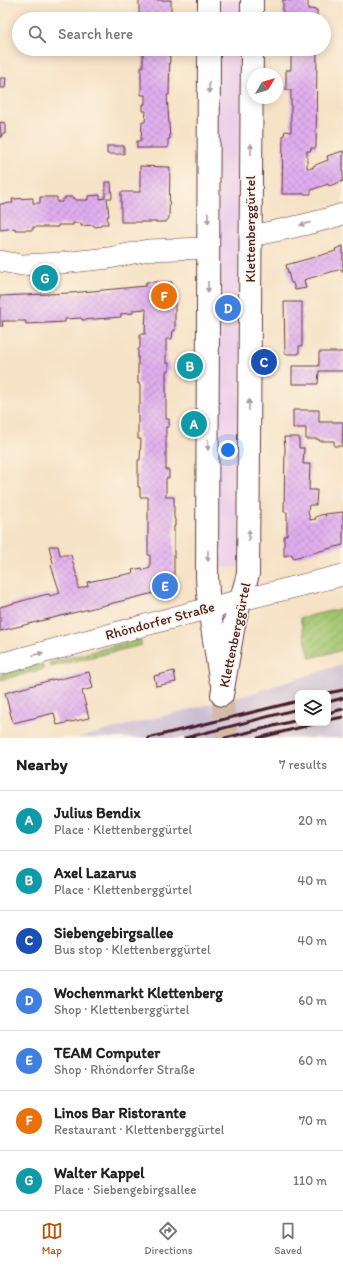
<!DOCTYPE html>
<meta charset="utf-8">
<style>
body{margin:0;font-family:Itim,sans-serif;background:#f6f6f6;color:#222}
.controls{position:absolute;right:12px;bottom:12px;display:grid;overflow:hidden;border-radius:8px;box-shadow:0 2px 10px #0003}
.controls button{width:36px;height:36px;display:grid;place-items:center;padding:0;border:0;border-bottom:1px solid #e0e0e0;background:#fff;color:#222;font:20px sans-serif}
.compass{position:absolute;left:247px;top:68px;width:36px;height:36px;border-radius:50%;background:#fff;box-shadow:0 2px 10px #0003;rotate:52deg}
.you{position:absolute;left:228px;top:450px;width:14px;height:14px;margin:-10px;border:3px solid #fff;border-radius:50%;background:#1a73e8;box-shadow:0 0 0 6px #1a73e833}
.badge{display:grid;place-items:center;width:26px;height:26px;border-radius:50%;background:#b45309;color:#fff;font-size:13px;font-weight:700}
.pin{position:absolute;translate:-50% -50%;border:2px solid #fff;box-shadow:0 1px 4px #0006}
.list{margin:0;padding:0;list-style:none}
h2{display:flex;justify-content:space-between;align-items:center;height:52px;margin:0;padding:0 16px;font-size:17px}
h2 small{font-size:13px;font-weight:400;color:#767676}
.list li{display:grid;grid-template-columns:26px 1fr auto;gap:12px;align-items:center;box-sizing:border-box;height:60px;padding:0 16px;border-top:1px solid #e0e0e0}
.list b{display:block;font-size:15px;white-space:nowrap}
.list p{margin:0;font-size:13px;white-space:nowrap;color:#767676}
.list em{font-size:13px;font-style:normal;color:#767676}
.icon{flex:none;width:22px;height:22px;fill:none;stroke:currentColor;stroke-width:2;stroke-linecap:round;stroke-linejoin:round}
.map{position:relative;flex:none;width:343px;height:738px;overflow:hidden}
.search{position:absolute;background:#fff;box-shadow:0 2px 10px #0003;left:12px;right:12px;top:12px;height:44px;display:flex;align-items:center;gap:10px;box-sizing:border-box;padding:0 14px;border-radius:22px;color:#767676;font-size:15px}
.sheet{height:472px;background:#fff}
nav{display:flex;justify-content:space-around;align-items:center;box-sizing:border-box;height:56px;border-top:1px solid #e0e0e0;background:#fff;font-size:11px;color:#767676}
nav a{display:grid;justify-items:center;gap:2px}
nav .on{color:#b45309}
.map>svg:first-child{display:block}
.built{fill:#edd0e9}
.railway{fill:#ccbed4;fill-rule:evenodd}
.grass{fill:url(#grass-dots);stroke:#76724c}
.garden{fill:url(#garden-furrows);stroke:#76724c}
.building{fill:url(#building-cross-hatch)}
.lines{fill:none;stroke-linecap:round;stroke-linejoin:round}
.major-tunnel{stroke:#d4bba7;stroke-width:22;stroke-dasharray:22 11;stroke-linecap:butt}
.minor-casing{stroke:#643c42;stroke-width:22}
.major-casing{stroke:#643c42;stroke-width:24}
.minor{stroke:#fff;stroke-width:21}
.major{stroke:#fff;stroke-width:22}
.rail{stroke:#4a1f2b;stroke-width:3}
.oneway{fill:#ae9aa0}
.labels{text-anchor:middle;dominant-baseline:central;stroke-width:3;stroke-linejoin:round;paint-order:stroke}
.street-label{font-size:14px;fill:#4a1f2b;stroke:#fcf5e5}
</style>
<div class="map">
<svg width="343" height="738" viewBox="0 0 343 738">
<defs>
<pattern id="grass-dots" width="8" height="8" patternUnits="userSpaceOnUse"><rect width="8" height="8" fill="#a1c46e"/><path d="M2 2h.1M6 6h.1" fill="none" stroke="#859f5b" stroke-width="1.8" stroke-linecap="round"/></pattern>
<pattern id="garden-furrows" width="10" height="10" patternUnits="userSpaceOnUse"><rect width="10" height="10" fill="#a1c46e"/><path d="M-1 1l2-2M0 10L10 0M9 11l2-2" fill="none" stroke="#859f5b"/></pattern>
<pattern id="building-cross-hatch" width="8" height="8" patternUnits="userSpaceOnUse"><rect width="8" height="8" fill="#dfadee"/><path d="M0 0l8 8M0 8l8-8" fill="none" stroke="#c194cc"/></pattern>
</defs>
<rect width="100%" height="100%" fill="#fcf5e5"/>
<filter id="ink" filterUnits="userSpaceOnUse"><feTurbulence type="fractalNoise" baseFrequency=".025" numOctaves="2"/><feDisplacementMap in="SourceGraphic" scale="8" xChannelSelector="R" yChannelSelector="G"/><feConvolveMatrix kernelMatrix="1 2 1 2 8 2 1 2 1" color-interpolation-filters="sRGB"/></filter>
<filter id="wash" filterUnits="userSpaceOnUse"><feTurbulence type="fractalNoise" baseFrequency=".012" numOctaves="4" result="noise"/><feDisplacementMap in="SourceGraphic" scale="16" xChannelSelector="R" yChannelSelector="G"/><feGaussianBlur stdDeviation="0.9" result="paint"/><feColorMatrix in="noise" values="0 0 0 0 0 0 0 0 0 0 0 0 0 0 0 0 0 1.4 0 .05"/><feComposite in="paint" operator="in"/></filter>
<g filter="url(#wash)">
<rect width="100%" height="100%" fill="#f6e2c6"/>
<path class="built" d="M217 0H242V19H217Z
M217 49H242L239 567 214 568Z"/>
<path class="railway" d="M343 664V738H77L246 695ZM298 693H328V723H298Z"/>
<path class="grass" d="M140 639 142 645 50 667 49 663Z
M42 664 44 669 0 680V675Z"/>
<path class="garden" d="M343 608V650L310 658 300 618Z"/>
<g id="blocks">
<path class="building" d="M139 0H171V13H168V19H144V14H139Z
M283 0H308V9L317 10V19H283Z
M139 49H170L169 95H167L170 139H168V148H137V141H141L142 122H145L146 111H143V104H145V95H141V67H143V53L139 54Z
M291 49H317L316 148H311V151H307V168H313V166L328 160 327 156 343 151V181L329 186 328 184 311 190V194H282L283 135H284L285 131 291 132V90H286V70H291Z
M0 78H6L5 88H0Z
M0 122 5 123V134H2L1 138Z
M107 146H124V154H107Z
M140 166 170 167 169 218 166 222H121V192H140Z
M105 182H111L112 198H107L109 216H107L108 224H101L100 226 95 227 93 225 81 226V223H73V225H58V227H33V230H15V228L0 230V204L13 203 12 199 33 198V203H40V197H57V202H62L63 199H65V197H72V198H75V200H88V196L100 195V199L105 198Z
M343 246V273L341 269 304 280 306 288 295 290 293 283H291L286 265 336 251 335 249Z
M146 282H172V290H175V331L173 330 172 339H166V363H169V371H166V419H169V427H166V470H169V478H166V497H174V518L175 519V526H174V588L0 631V607L44 595 49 594 50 596 60 593 51 565 53 563 49 546H58L60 555H71L78 581V589L88 586 87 582 133 573 132 570 142 568 143 570 150 568V555H148V497H140V487H138V460H140L141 439H138V405H140V384H138V349L140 348V334H145L146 309 133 310V313L121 314V317L82 320 81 318 65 319V322L26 324V321H2L3 326H0V296L71 293 146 286Z
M284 302H302V346H299V354H285Z
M319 352H343V371H319L318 384H292V366H319Z
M293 410H319V422H343L342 446H334V441H319V439H306V428H293Z
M284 437H299V448H304L303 464H310L309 490H317L316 505H309L308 512 310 520 316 519 315 517 324 514 326 516 325 514 343 512V545L293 558 292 554 284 556V536L287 535V512H284L285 448Z
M174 671 176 682 156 686 154 676Z
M89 672 93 688 82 691 89 718 57 725 54 713 13 723 5 693 55 679 56 680Z"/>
</g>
</g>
<g filter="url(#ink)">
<use href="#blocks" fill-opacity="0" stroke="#643c42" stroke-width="1"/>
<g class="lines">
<path class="major-tunnel" d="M222 695 227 738"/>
<g class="minor-casing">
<path id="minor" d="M250 236C282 230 313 224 343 214
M0 261 22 265 62 263 109 258 148 250 208 248
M0 664 209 608 343 575"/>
</g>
<g class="major-casing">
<path id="major" d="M209 19V0
M252 19V0
M209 49 207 577 209 608 220 678
M222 695 234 624 248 574 252 49"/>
</g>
<use href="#minor" class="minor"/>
<use href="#major" class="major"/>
<path class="rail" d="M328 693 343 690
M328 702 343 698
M328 713 343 709
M328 720 343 717
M148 738 298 701
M185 738 298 709
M225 738 298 720
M258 738 318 723"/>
</g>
<defs><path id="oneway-solid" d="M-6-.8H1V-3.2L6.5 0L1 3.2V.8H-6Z"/></defs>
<g class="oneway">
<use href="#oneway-solid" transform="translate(209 88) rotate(90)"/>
<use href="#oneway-solid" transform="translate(251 149) rotate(-90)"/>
<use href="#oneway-solid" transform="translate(208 218) rotate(90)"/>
<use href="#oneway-solid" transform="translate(305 224) rotate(166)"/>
<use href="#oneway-solid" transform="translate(208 287) rotate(90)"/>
<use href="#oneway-solid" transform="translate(249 405) rotate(-90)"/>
<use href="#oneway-solid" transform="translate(208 445) rotate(90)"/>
<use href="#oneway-solid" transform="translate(249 535) rotate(-90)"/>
<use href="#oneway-solid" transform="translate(208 556) rotate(90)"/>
<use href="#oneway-solid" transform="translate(38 654) rotate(-15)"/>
</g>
</g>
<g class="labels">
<g class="street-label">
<text transform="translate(250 229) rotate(-90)">Klettenberggürtel</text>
<text transform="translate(160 621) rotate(-15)">Rhöndorfer Straße</text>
<text transform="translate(235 635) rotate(-78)">Klettenberggürtel</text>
</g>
</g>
</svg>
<div class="controls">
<button><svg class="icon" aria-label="layers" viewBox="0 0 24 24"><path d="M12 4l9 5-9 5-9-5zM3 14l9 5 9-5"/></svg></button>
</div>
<svg class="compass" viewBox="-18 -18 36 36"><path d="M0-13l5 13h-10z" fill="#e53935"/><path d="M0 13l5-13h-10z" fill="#767676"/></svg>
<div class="you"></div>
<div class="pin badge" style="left:194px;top:424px;background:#0f9aa8">A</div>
<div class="pin badge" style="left:190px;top:366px;background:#0f9aa8">B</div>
<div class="pin badge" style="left:264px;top:362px;background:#1a4fb4">C</div>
<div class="pin badge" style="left:228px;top:308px;background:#3f7fe0">D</div>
<div class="pin badge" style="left:165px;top:586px;background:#3f7fe0">E</div>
<div class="pin badge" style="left:164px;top:296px;background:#e8710a">F</div>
<div class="pin badge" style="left:45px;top:278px;background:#0f9aa8">G</div>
<div class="search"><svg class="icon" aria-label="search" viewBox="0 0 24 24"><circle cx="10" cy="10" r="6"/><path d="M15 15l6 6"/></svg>Search here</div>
</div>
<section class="sheet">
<h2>Nearby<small>7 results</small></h2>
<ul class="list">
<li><span class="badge" style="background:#0f9aa8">A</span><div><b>Julius Bendix</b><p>Place · Klettenberggürtel</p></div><em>20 m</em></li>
<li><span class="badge" style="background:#0f9aa8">B</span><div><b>Axel Lazarus</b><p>Place · Klettenberggürtel</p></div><em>40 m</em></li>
<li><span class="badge" style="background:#1a4fb4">C</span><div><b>Siebengebirgsallee</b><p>Bus stop · Klettenberggürtel</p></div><em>40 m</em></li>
<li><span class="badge" style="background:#3f7fe0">D</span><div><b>Wochenmarkt Klettenberg</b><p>Shop · Klettenberggürtel</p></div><em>60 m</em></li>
<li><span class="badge" style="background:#3f7fe0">E</span><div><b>TEAM Computer</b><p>Shop · Rhöndorfer Straße</p></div><em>60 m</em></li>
<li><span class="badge" style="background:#e8710a">F</span><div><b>Linos Bar Ristorante</b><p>Restaurant · Klettenberggürtel</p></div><em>70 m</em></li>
<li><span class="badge" style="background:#0f9aa8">G</span><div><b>Walter Kappel</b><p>Place · Siebengebirgsallee</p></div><em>110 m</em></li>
</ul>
</section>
<nav>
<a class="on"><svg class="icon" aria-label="map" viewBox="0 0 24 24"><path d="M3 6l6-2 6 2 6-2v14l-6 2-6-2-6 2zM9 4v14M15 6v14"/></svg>Map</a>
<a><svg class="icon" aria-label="directions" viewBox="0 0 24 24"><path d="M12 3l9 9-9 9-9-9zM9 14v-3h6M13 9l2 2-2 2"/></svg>Directions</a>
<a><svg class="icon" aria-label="saved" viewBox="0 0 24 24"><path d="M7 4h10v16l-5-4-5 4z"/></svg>Saved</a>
</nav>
